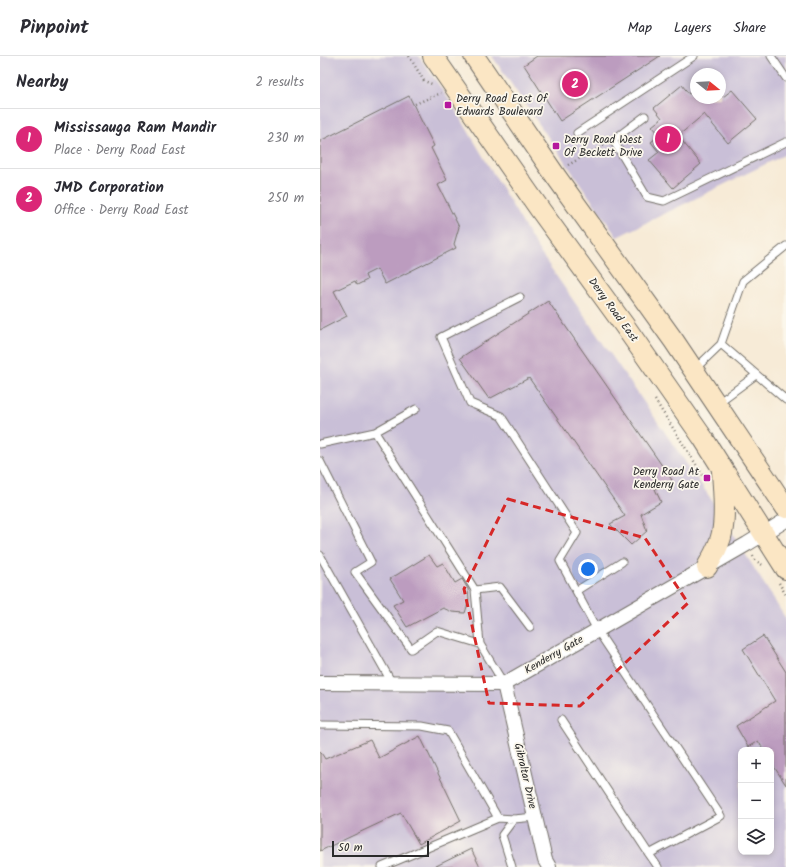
<!DOCTYPE html>
<meta charset="utf-8">
<style>
body{margin:0;font-family:Kalam,sans-serif;background:#f2f2f3;color:#2b2b33}
.controls{position:absolute;right:12px;bottom:12px;display:grid;overflow:hidden;border-radius:8px;box-shadow:0 2px 6px #0003}
.controls button{width:36px;height:36px;display:grid;place-items:center;padding:0;border:0;border-bottom:1px solid #e1e1e2;background:#fff;color:#2b2b33;font:20px sans-serif}
.compass{position:absolute;left:370px;top:12px;width:36px;height:36px;border-radius:50%;background:#fff;box-shadow:0 2px 6px #0003;rotate:108deg}
.scale{position:absolute;left:12px;bottom:10px;width:97px;box-sizing:border-box;padding-left:4px;border:2px solid #2b2b2b;border-top:0;font-size:11px;line-height:14px;white-space:nowrap;color:#2b2b2b;-webkit-text-stroke:3px #fbf7ec;paint-order:stroke}
.you{position:absolute;left:268px;top:513px;width:14px;height:14px;margin:-10px;border:3px solid #fff;border-radius:50%;background:#1a73e8;box-shadow:0 0 0 6px #1a73e833}
.badge{display:grid;place-items:center;width:26px;height:26px;border-radius:50%;background:#db2777;color:#fff;font-size:13px;font-weight:700}
.pin{position:absolute;translate:-50% -50%;border:2px solid #fff;box-shadow:0 1px 4px #0006}
.list{margin:0;padding:0;list-style:none}
h2{display:flex;justify-content:space-between;align-items:center;height:52px;margin:0;padding:0 16px;font-size:17px}
h2 small{font-size:13px;font-weight:400;color:#7c7c81}
.list li{display:grid;grid-template-columns:26px 1fr auto;gap:12px;align-items:center;box-sizing:border-box;height:60px;padding:0 16px;border-top:1px solid #e1e1e2}
.list b{display:block;font-size:15px;white-space:nowrap}
.list p{margin:0;font-size:13px;white-space:nowrap;color:#7c7c81}
.list em{font-size:13px;font-style:normal;color:#7c7c81}
.icon{flex:none;width:22px;height:22px;fill:none;stroke:currentColor;stroke-width:2;stroke-linecap:round;stroke-linejoin:round}
.map{position:relative;flex:none;width:466px;height:811px;overflow:hidden}
header{display:flex;align-items:center;gap:24px;box-sizing:border-box;height:56px;padding:0 20px;background:#fff;border-bottom:1px solid #e1e1e2}
header strong{font-size:19px}
nav{display:flex;gap:22px;margin-inline-start:auto;font-size:14px}
main{display:flex}
aside{flex:1;background:#fff}
.map>svg:first-child{display:block}
.industrial{fill:#c9bfd7;fill-rule:evenodd}
.building{fill:#bc9cbf}
.lines{fill:none;stroke-linecap:round;stroke-linejoin:round}
.lane-casing{stroke:#726e67;stroke-width:9}
.street-casing{stroke:#726e67;stroke-width:16}
.secondary-casing{stroke:#726e67;stroke-width:22}
.path{stroke:#726e67;stroke-width:2.5;stroke-dasharray:1 3;stroke-linecap:butt}
.lane{stroke:#fff;stroke-width:7}
.street{stroke:#fff;stroke-width:14}
.secondary{stroke:#fbe6c4;stroke-width:20}
.marked{fill:none;stroke:#d62828;stroke-width:3;stroke-dasharray:8 5;stroke-linejoin:round}
.poi-dot{fill:#b5179e;stroke:#fbf7ec;stroke-width:1.5}
.labels{text-anchor:middle;dominant-baseline:central;stroke-width:3.5;stroke-linejoin:round;paint-order:stroke}
.poi-label{font-size:11px;fill:#2b2b2b;stroke:#fbf7ec;text-anchor:start}
.street-label{font-size:11px;fill:#2b2b2b;stroke:#fbf7ec}
</style>
<header>
<strong>Pinpoint</strong>
<nav><a>Map</a><a>Layers</a><a>Share</a></nav>
</header>
<main>
<aside>
<h2>Nearby<small>2 results</small></h2>
<ul class="list">
<li><span class="badge">1</span><div><b>Mississauga Ram Mandir</b><p>Place · Derry Road East</p></div><em>230 m</em></li>
<li><span class="badge">2</span><div><b>JMD Corporation</b><p>Office · Derry Road East</p></div><em>250 m</em></li>
</ul>
</aside>
<div class="map">
<svg width="466" height="811" viewBox="0 0 466 811">
<rect width="100%" height="100%" fill="#fbf7ec"/>
<filter id="ink" filterUnits="userSpaceOnUse"><feTurbulence type="fractalNoise" baseFrequency=".025" numOctaves="2"/><feDisplacementMap in="SourceGraphic" scale="8" xChannelSelector="R" yChannelSelector="G"/><feConvolveMatrix kernelMatrix="1 2 1 2 8 2 1 2 1" color-interpolation-filters="sRGB"/></filter>
<filter id="wash" filterUnits="userSpaceOnUse"><feTurbulence type="fractalNoise" baseFrequency=".012" numOctaves="4" result="noise"/><feDisplacementMap in="SourceGraphic" scale="16" xChannelSelector="R" yChannelSelector="G"/><feGaussianBlur stdDeviation="0.9" result="paint"/><feColorMatrix in="noise" values="0 0 0 0 0 0 0 0 0 0 0 0 0 0 0 0 0 1.4 0 .05"/><feComposite in="paint" operator="in"/></filter>
<g filter="url(#wash)">
<rect width="100%" height="100%" fill="#f7ebd7"/>
<path class="industrial" d="M0 0H99L134 51 219 195 389 440 466 563V811H0ZM421 694H451V796H421Z
M172 0H466V98L297 181ZM376 18H400V42H376Z"/>
<g id="blocks">
<path class="building" d="M217 0H340L240 65 204 9Z
M362 29 369 38 376 33V42H400V38L403 41 412 34 437 63 408 87 384 58 358 80 381 108 353 132 329 104 339 96 331 86 340 79 332 70 342 62 334 52Z
M89 40 114 90 111 92 127 124 118 129 139 171 134 188 136 192 65 228 57 213 45 219 47 224 37 229 35 225 14 235 27 260 0 274V85Z
M228 245 352 424 335 433 341 446 321 458 327 475 311 489 290 468 305 460 209 322 169 343 140 302Z
M109 499 117 510 123 507 135 527 142 523 148 533 149 544 145 557 132 556 123 552 87 571 73 549 83 544 70 523Z
M443 580 466 616V729L451 706V694H444L438 685 428 691 416 670 455 645 423 593Z
M100 680 141 765 99 788 81 757 0 795V695L5 703 50 684 59 702Z
M151 793 160 811H114Z"/>
</g>
</g>
<g filter="url(#ink)">
<use href="#blocks" fill-opacity="0" stroke="#726e67" stroke-width="1"/>
<g class="lines">
<g class="lane-casing">
<path id="lane" d="M451 0 466 22
M325 60 293 84 327 141 344 145 466 86
M257 77 374 0
M200 241 121 281 150 347 181 360 257 477 240 505 277 574 401 760 329 798 338 811
M401 288 466 344
M375 313 401 288 423 225 466 190
M398 347 436 319
M55 376 96 353
M0 388 55 376 155 534 160 588 184 628
M0 405 51 506 35 516 91 593 117 575 160 588
M0 499 72 627
M155 534 180 531 210 571
M256 535 302 506
M241 664 329 798
M0 669 102 670 128 675 178 762
M62 811 178 762 194 763 215 761
M192 811 182 779 194 763"/>
</g>
<g class="street-casing">
<path id="street" d="M0 627 184 628 427 488 466 464
M184 628 225 804 229 811"/>
</g>
<g class="secondary-casing">
<path id="secondary" d="M113 0 221 155 304 269 383 382 466 513
M154 0 237 122 354 285 466 452
M387 511C393 500 400 489 402 477 406 457 403 435 402 415"/>
</g>
<path class="path" d="M89 0 104 25 112 28
M95 48 121 37
M248 109 286 88
M335 344 386 424
M433 500 435 504 444 510
M459 527 466 539"/>
<use href="#lane" class="lane"/>
<use href="#street" class="street"/>
<use href="#secondary" class="secondary"/>
</g>
</g>
<path class="marked" d="M188 443 325 482 368 547 260 650 169 647 144 533Z"/>
<g class="poi-dot">
<rect x="124" y="45" width="8" height="8" rx="2"/>
<rect x="232" y="86" width="8" height="8" rx="2"/>
<rect x="383" y="418" width="8" height="8" rx="2"/>
</g>
<g class="labels">
<g class="poi-label">
<text x="136" y="43">Derry Road East Of<tspan x="136" dy="13">Edwards Boulevard</tspan></text>
<text x="244" y="84">Derry Road West<tspan x="244" dy="13">Of Beckett Drive</tspan></text>
<text x="379" y="416" text-anchor="end">Derry Road At<tspan x="379" dy="13">Kenderry Gate</tspan></text>
</g>
<g class="street-label">
<text transform="translate(293 254) rotate(54)">Derry Road East</text>
<text transform="translate(234 599) rotate(-30)">Kenderry Gate</text>
<text transform="translate(205 720) rotate(77)">Gibraltar Drive</text>
</g>
</g>
</svg>
<div class="controls">
<button>+</button>
<button>−</button>
<button><svg class="icon" aria-label="layers" viewBox="0 0 24 24"><path d="M12 4l9 5-9 5-9-5zM3 14l9 5 9-5"/></svg></button>
</div>
<svg class="compass" viewBox="-18 -18 36 36"><path d="M0-13l5 13h-10z" fill="#e53935"/><path d="M0 13l5-13h-10z" fill="#7c7c81"/></svg>
<div class="scale">50 m</div>
<div class="you"></div>
<div class="pin badge" style="left:348px;top:83px">1</div>
<div class="pin badge" style="left:255px;top:28px">2</div>
</div>
</main>
